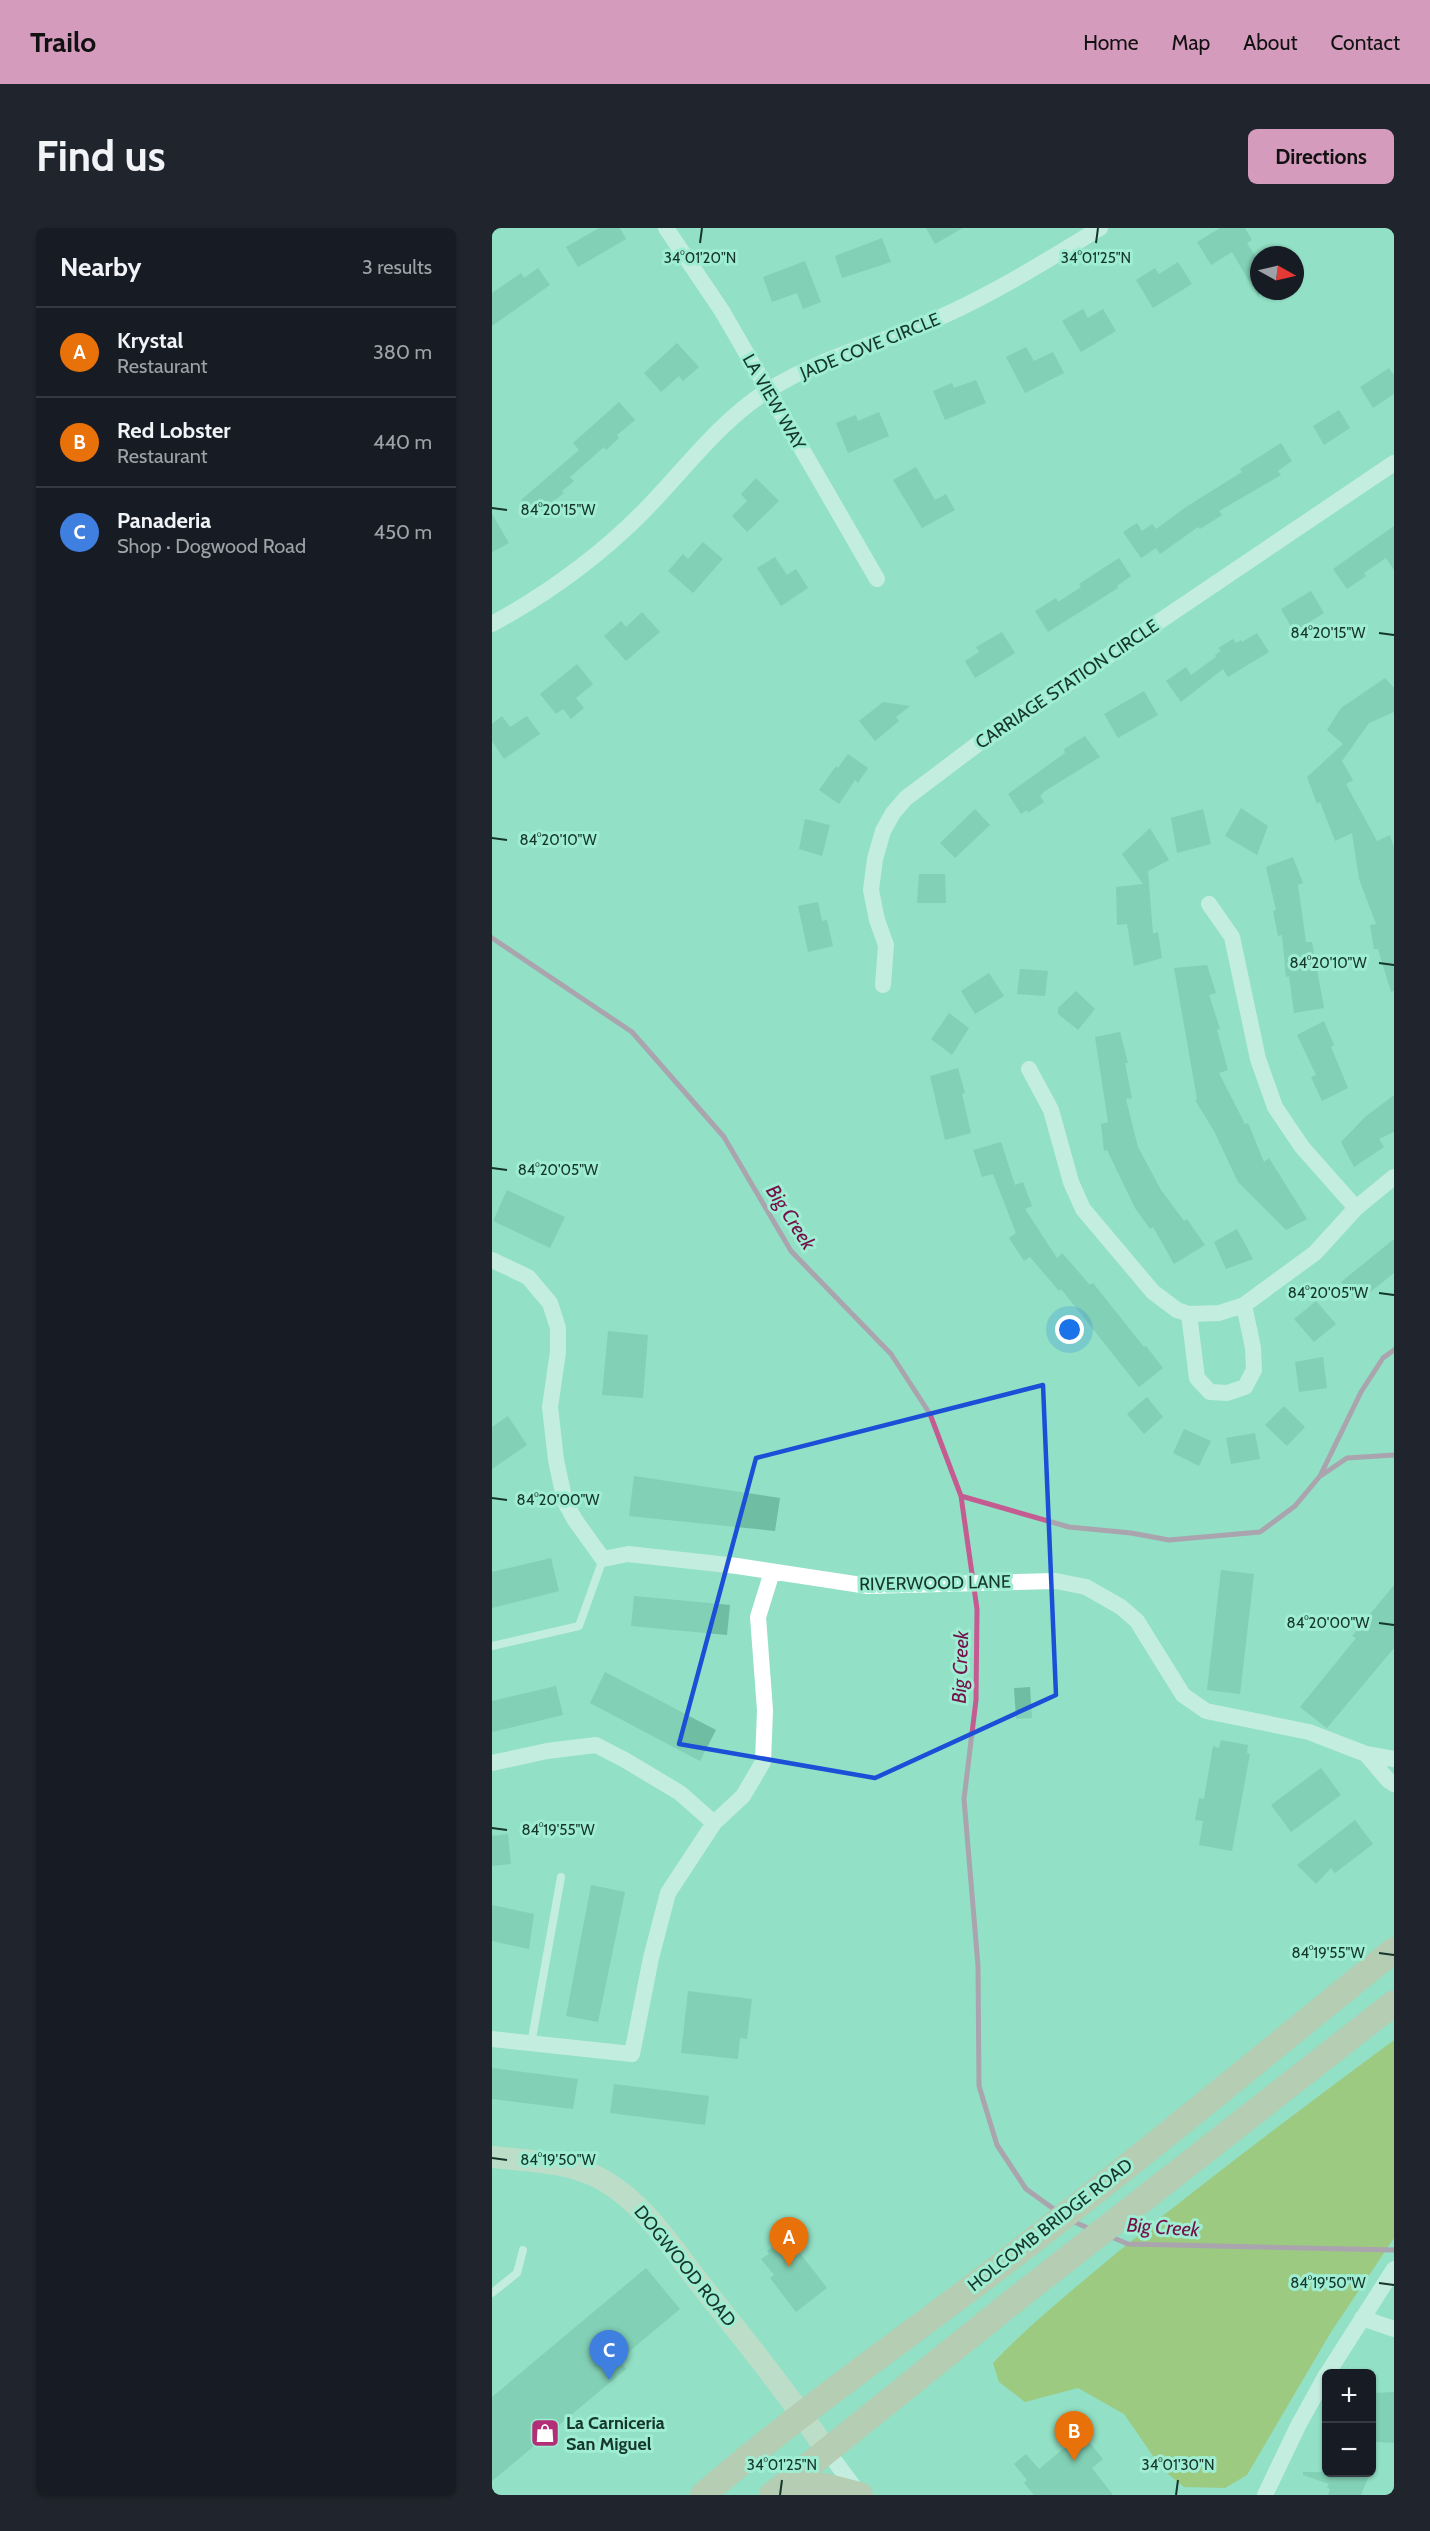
<!DOCTYPE html>
<meta charset="utf-8">
<style>
body{margin:0;font-family:Cabin,sans-serif;background:#20242c;color:#f1f3f6}
.controls{position:absolute;right:18px;bottom:18px;display:grid;overflow:hidden;border-radius:9px;box-shadow:0 2px 4px #0004}
.controls button{width:54px;height:54px;display:grid;place-items:center;padding:0;border:0;border-bottom:2px solid #363941;background:#171b24;color:#f1f3f6;font:30px sans-serif}
.compass{position:absolute;left:758px;top:18px;width:54px;height:54px;border-radius:50%;background:#171b24;box-shadow:0 2px 4px #0004;rotate:98deg}
.you{position:absolute;left:578px;top:1102px;width:21px;height:21px;margin:-15px;border:4px solid #fff;border-radius:50%;background:#1a73e8;box-shadow:0 0 0 9px #1a73e833}
.badge{display:grid;place-items:center;width:39px;height:39px;border-radius:50%;background:#d59bbd;color:#fff;font-size:20px;font-weight:700}
.pin{position:absolute;translate:-50% -50px;filter:drop-shadow(0 2px 3px #0008)}
.pin::after{content:'';position:absolute;top:32px;width:21px;height:18px;background:inherit;clip-path:polygon(0 0,100% 0,50% 100%)}
.list{margin:0;padding:0;list-style:none}
h2{display:flex;justify-content:space-between;align-items:center;height:78px;margin:0;padding:0 24px;font-size:26px}
h2 small{font-size:20px;font-weight:400;color:#9ea1a6}
.list li{display:grid;grid-template-columns:39px 1fr auto;gap:18px;align-items:center;box-sizing:border-box;height:90px;padding:0 24px;border-top:2px solid #363941}
.list b{display:block;font-size:22px;white-space:nowrap}
.list p{margin:0;font-size:20px;white-space:nowrap;color:#9ea1a6}
.list em{font-size:20px;font-style:normal;color:#9ea1a6}
.map{position:relative;flex:none;width:902px;height:2267px;overflow:hidden;border-radius:9px}
header{display:flex;align-items:center;gap:36px;box-sizing:border-box;height:84px;padding:0 30px;background:#d59bbd;color:#111}
header strong{font-size:28px}
nav{display:flex;gap:33px;margin-inline-start:auto;font-size:21px}
.intro{display:flex;align-items:center;justify-content:space-between;box-sizing:border-box;height:144px;padding:0 36px}
h1{margin:0;font-size:42px}
.button{padding:15px 27px;border-radius:9px;background:#d59bbd;color:#111;font-size:21px;font-weight:700}
main{display:flex;gap:36px;padding:0 36px}
aside{flex:1;background:#171b24;border-radius:9px;box-shadow:0 2px 4px #0004}
.map>svg:first-child{display:block}
.green{fill:#acaf30}
.lines{fill:none;stroke-linecap:round;stroke-linejoin:round}
.stream{stroke:#c55c91;stroke-width:5}
.building{fill:#6fbda3}
.lane{stroke:#fff;stroke-width:8}
.street{stroke:#fff;stroke-width:16}
.secondary{stroke:#f0dacd;stroke-width:22}
.primary{stroke:#e1b59b;stroke-width:26}
.marked{fill:none;stroke:#1d4ed8;stroke-width:4.5;stroke-linejoin:round}
.ticks{fill:none;stroke:#15362b;stroke-width:2}
.labels{text-anchor:middle;dominant-baseline:central;stroke-width:6;stroke-linejoin:round;paint-order:stroke}
.street-label{font-size:18px;fill:#15362b;stroke:#9fedd2}
.poi-label{font-size:18px;font-weight:bold;fill:#15362b;stroke:#9fedd2;text-anchor:start}
.water-label{font-size:20px;font-style:italic;fill:#73104a;stroke:#9fedd2}
.ticks-label{font-size:15px;text-anchor:middle;fill:#15362b;stroke:#9fedd2;stroke-width:6;stroke-linejoin:round;paint-order:stroke}
</style>
<header>
<strong>Trailo</strong>
<nav><a>Home</a><a>Map</a><a>About</a><a>Contact</a></nav>
</header>
<div class="intro"><h1>Find us</h1><a class="button">Directions</a></div>
<main>
<aside>
<h2>Nearby<small>3 results</small></h2>
<ul class="list">
<li><span class="badge" style="background:#e8710a">A</span><div><b>Krystal</b><p>Restaurant</p></div><em>380 m</em></li>
<li><span class="badge" style="background:#e8710a">B</span><div><b>Red Lobster</b><p>Restaurant</p></div><em>440 m</em></li>
<li><span class="badge" style="background:#3f7fe0">C</span><div><b>Panaderia</b><p>Shop · Dogwood Road</p></div><em>450 m</em></li>
</ul>
</aside>
<div class="map">
<svg width="902" height="2267" viewBox="0 0 902 2267">
<rect width="100%" height="100%" fill="#92e0c5"/>
<path class="green" d="M902 1812V2010L839 2104 755 2247 733 2260 692 2259 670 2241 632 2186 586 2160 533 2174 507 2154 501 2135C540 2094 584 2059 627 2023 717 1950 809 1881 902 1812Z"/>
<g class="lines">
<path class="stream" d="M0 710 140 804 232 909 299 1023 399 1126 438 1186 469 1268 485 1381 484 1472 472 1571 486 1738 487 1858 505 1917 534 1961 566 1984
M830 1247 855 1230 902 1227
M469 1268 577 1299 639 1305 677 1312 768 1304 803 1278 828 1248 869 1164 891 1130 902 1122
M578 1992 600 2002
M617 2008 636 2016 902 2022"/>
</g>
<path class="building" d="M107 0H128L134 11 86 39 74 19Z
M434 0H471L443 16Z
M728 0H753L760 12 755 15 767 34V70L740 24 719 37 705 14Z
M390 10 399 34 350 50 343 28Z
M313 33 329 74 311 81 305 65 280 74 271 49Z
M686 34 700 56 661 80 644 52 663 40 667 46Z
M46 40 58 57 0 98V65L29 45 32 50Z
M591 81 596 90 611 81 624 103 589 124 570 93Z
M185 115 207 139 191 153 187 148 169 164 152 145Z
M534 119 542 133 561 124 572 145 533 165 514 129Z
M897 140 902 147V166L881 180 868 159Z
M484 152 494 175 453 192 441 163 460 155 462 160Z
M127 174 143 192 125 207 127 210 114 222 112 219 78 249 82 253 70 263 72 265 42 288 29 272 87 222 81 215Z
M847 182 858 200 832 217 821 198Z
M387 184 397 208 356 225 344 195 364 187 366 193Z
M789 215 800 233 786 243 789 247 727 283 730 287 708 301 706 299 668 326 664 320 649 330 631 304 645 295 650 303 660 296 664 301 694 279 750 244 748 241Z
M424 239 443 272 454 266 463 282 430 300 401 252Z
M264 250 287 273 255 304 240 288 255 273 249 266Z
M0 286 17 315 0 324Z
M902 298V342L894 330 872 345 874 348 855 361 841 341Z
M211 314 231 331 201 365 176 343 191 326 196 331Z
M283 329 295 347 304 341 316 360 289 378 265 340Z
M627 330 639 348 625 358 626 360 556 404 543 383 564 370 566 374 589 359 587 356Z
M819 363 832 385 802 404 789 381Z
M150 384 168 404 134 433 112 408 129 393 134 399Z
M510 404 523 425 483 450 473 433 487 424 484 419Z
M765 405 777 424 736 449 731 441 689 474 674 453 694 439 699 447 724 429 723 427 729 423 726 420 741 411 744 415 749 412 750 414Z
M85 436 101 456 84 470 92 480 79 491 71 481 64 486 48 466Z
M893 450 902 460V484L877 495 850 533 861 552 854 556 885 613 898 607 902 620V763L899 764 886 721H882L878 697 884 696 867 651 860 605 843 613 828 574 825 576 815 549 851 516 835 502 849 480Z
M652 463 666 487 626 510 612 486Z
M391 474 418 478 404 489 407 493 383 513 367 493Z
M10 488 18 499 35 488 48 506 12 531 0 513V496Z
M593 508 608 529 553 563 548 568 552 574 536 585 535 582 529 586 516 566 573 525 572 521Z
M356 526 376 540 366 555 363 552 347 576 327 562 344 538 346 540Z
M749 580 776 598 765 627 733 608Z
M483 581 498 597 463 630 448 615Z
M711 581 719 616 685 625 679 590Z
M313 591 338 597 330 628 307 621Z
M658 600 677 632 656 643 661 706 666 704 670 730 642 738 635 696 625 697 624 659 651 656 630 626Z
M801 629 811 655 806 657 814 714H820L832 780 802 785 797 748 794 749 790 707 786 708 781 683 784 682 774 639Z
M427 646H453L454 675H425Z
M326 674 330 693 335 692 341 718 316 724 306 678Z
M715 737 724 765 717 767 728 801 725 802 736 842 727 845 753 896 756 895 772 934 777 930 815 991 794 1002 746 954 722 903 703 872 705 871 682 740Z
M528 741 556 743 553 768 525 766Z
M497 745 512 768 483 786 469 763Z
M584 763 603 781 586 802 566 786V780Z
M457 785 477 800 460 827 439 811Z
M832 793 842 817 839 819 856 860 830 873 819 849 824 847 805 807Z
M628 804 636 835H633L640 870 634 871 646 919 669 962 692 993 695 991 713 1017 682 1036 661 999 658 1001 643 980 615 922 612 923 609 896 616 894 603 809Z
M466 840 473 865 470 866 479 905 453 912 438 848Z
M902 867V904L887 911 892 919 862 939 849 914 873 889Z
M509 914 523 957 531 954 540 978 533 981 565 1030 570 1025 598 1057 601 1055 652 1119 654 1118 671 1140 647 1159 569 1061 567 1063 538 1029 532 1033 517 1010 524 1005 501 946 490 949 481 922Z
M15 962 73 989 58 1020 1 993Z
M745 1001 761 1031 734 1041 722 1014Z
M902 1011V1045L866 1074 849 1054Z
M824 1073 844 1096 822 1114 802 1091Z
M116 1103 156 1107 151 1170 110 1167Z
M831 1129 835 1160 807 1164 803 1134Z
M655 1169 671 1189 652 1206 635 1186Z
M792 1178 813 1199 795 1218 773 1197Z
M16 1188 35 1217 0 1241V1199Z
M692 1201 719 1213 707 1238 681 1225Z
M763 1205 768 1231 739 1236 734 1210Z
M142 1248 288 1270 283 1303 137 1288Z
M59 1330 67 1363 0 1380V1344Z
M729 1342 762 1346 748 1466 715 1462Z
M902 1357V1420L835 1500 832 1498 808 1479 864 1410 860 1408Z
M142 1368 238 1377 235 1407 139 1398Z
M113 1444 224 1502 208 1533 98 1475Z
M64 1458 71 1487 0 1504V1473Z
M538 1459 540 1490 524 1491 522 1460Z
M729 1512 756 1517 755 1525 758 1526 740 1623 707 1617 711 1593 703 1592 707 1570 712 1571 721 1518 727 1520Z
M829 1540 849 1567 799 1604 779 1577Z
M863 1592 881 1616 843 1645 839 1640 824 1656 805 1637Z
M16 1606 19 1636 0 1638V1608Z
M99 1657 133 1664 106 1794 74 1788Z
M0 1677 42 1686 37 1721 0 1713Z
M196 1763 260 1771 255 1811 248 1810 246 1831 189 1825Z
M0 1840 86 1851 81 1881 0 1871Z
M122 1856 217 1868 213 1897 118 1885Z
M292 2010 305 2028 308 2025 335 2060 304 2084 278 2050 282 2047 269 2031 277 2026 275 2023Z
M154 2040 188 2081 127 2132 134 2141 0 2253V2169Z
M902 2164V2215L884 2214 882 2165Z
M590 2205 611 2231 600 2240 621 2267H542L532 2255 535 2252 522 2236 534 2226 547 2241Z
M811 2244H863L876 2250 869 2267H836L838 2261 835 2260 837 2256 811 2247Z"/>
<g class="lines">
<path class="lane" d="M0 1418 87 1398 111 1331
M39 1816 69 1649
M0 2065 25 2045 31 2022"/>
<path class="street" d="M174 0 230 83 385 351
M0 396C55 366 105 330 149 286 191 244 224 196 275 163 327 130 386 116 442 92 500 67 554 33 608 0
M717 676 740 709 766 831 783 879 810 919 864 980
M391 757 394 717 385 692 379 662 383 631 391 603 401 585 414 570 487 515 902 235
M537 841 559 882 579 954 591 981 661 1064 685 1082 697 1086 727 1085 752 1077 823 1025 864 980 902 949
M0 1032 36 1049 58 1075 66 1100V1124L58 1179 64 1232 73 1274 83 1292 111 1331 136 1326 245 1338 376 1358 564 1353 594 1359 629 1379 645 1393 691 1467 714 1483 817 1504 874 1526 902 1531
M697 1086 705 1150 718 1164 735 1165 753 1159 762 1142 761 1120 752 1077
M874 1526 896 1552 902 1556
M0 1535 55 1523 104 1517 133 1532 188 1565 222 1595
M0 1811 140 1826 159 1730 176 1665 222 1595 251 1568 271 1534 273 1482 266 1389 280 1344
M870 2090 902 2101
M835 2146 902 2041
M336 2224 368 2267
M773 2267 806 2198 834 2147"/>
<path class="secondary" d="M0 1929C36 1933 78 1933 111 1952 153 1976 180 2020 209 2057 253 2112 296 2166 336 2224"/>
<path class="primary" d="M293 2257 333 2258 368 2267
M211 2267C300 2190 397 2122 491 2051 630 1945 766 1832 902 1722
M280 2267 524 2071 902 1775"/>
</g>
<path d="M0 0H902V2267H0ZM551 1157 564 1467 383 1550 187 1516 264 1230Z" fill="#92e0c5" fill-opacity=".55" fill-rule="evenodd"/>
<path class="marked" d="M551 1157 564 1467 383 1550 187 1516 264 1230Z"/>
<path class="ticks" d="M208 15 210 0M604 15 606 0M0 280 15 282M887 405 902 407M0 610 15 612M887 735 902 737M0 940 15 942M887 1065 902 1067M0 1270 15 1272M887 1395 902 1397M0 1600 15 1602M887 1725 902 1727M0 1930 15 1932M887 2055 902 2057M288 2267 290 2252M684 2267 686 2252"/>
<defs>
<g id="shop-square" transform="scale(1.5)"><rect x="-9" y="-9" width="18" height="18" rx="4" fill="#b22f78" stroke="#9fedd2"/><path d="M-5-2.5h2.3a2.7 3.5 0 0 1 5.4 0H5L5.5 6h-11ZM-1.5-2.5h3a1.5 2.3 0 0 0-3 0Z" fill="#fff"/></g>
</defs>
<g fill-rule="evenodd">
<use href="#shop-square" x="53" y="2205"/>
</g>
<g class="labels">
<g class="street-label">
<text transform="translate(378 118) rotate(-22)">JADE COVE CIRCLE</text>
<text transform="translate(282 174) rotate(60)">LA VIEW WAY</text>
<text transform="translate(575 456) rotate(-34)">CARRIAGE STATION CIRCLE</text>
<text transform="translate(443 1355) rotate(-1)">RIVERWOOD LANE</text>
<text transform="translate(558 1997) rotate(-38)">HOLCOMB BRIDGE ROAD</text>
<text transform="translate(193 2038) rotate(51)">DOGWOOD ROAD</text>
</g>
<g class="poi-label">
<text x="74" y="2195">La Carniceria<tspan x="74" dy="21">San Miguel</tspan></text>
</g>
<g class="water-label">
<text transform="translate(299 989) rotate(57)">Big Creek</text>
<text transform="translate(468 1439) rotate(-88)">Big Creek</text>
<text transform="translate(671 1999) rotate(4)">Big Creek</text>
</g>
</g>
<g class="ticks-label">
<text x="208" y="35">34°01'20"N</text>
<text x="604" y="35">34°01'25"N</text>
<text x="66" y="287">84°20'15"W</text>
<text x="836" y="410">84°20'15"W</text>
<text x="66" y="617">84°20'10"W</text>
<text x="836" y="740">84°20'10"W</text>
<text x="66" y="947">84°20'05"W</text>
<text x="836" y="1070">84°20'05"W</text>
<text x="66" y="1277">84°20'00"W</text>
<text x="836" y="1400">84°20'00"W</text>
<text x="66" y="1607">84°19'55"W</text>
<text x="836" y="1730">84°19'55"W</text>
<text x="66" y="1937">84°19'50"W</text>
<text x="836" y="2060">84°19'50"W</text>
<text x="290" y="2242">34°01'25"N</text>
<text x="686" y="2242">34°01'30"N</text>
</g>
</svg>
<div class="controls">
<button>+</button>
<button>−</button>
</div>
<svg class="compass" viewBox="-18 -18 36 36"><path d="M0-13l5 13h-10z" fill="#e53935"/><path d="M0 13l5-13h-10z" fill="#9ea1a6"/></svg>
<div class="you"></div>
<div class="pin badge" style="left:297px;top:2039px;background:#e8710a">A</div>
<div class="pin badge" style="left:582px;top:2233px;background:#e8710a">B</div>
<div class="pin badge" style="left:117px;top:2152px;background:#3f7fe0">C</div>
</div>
</main>
